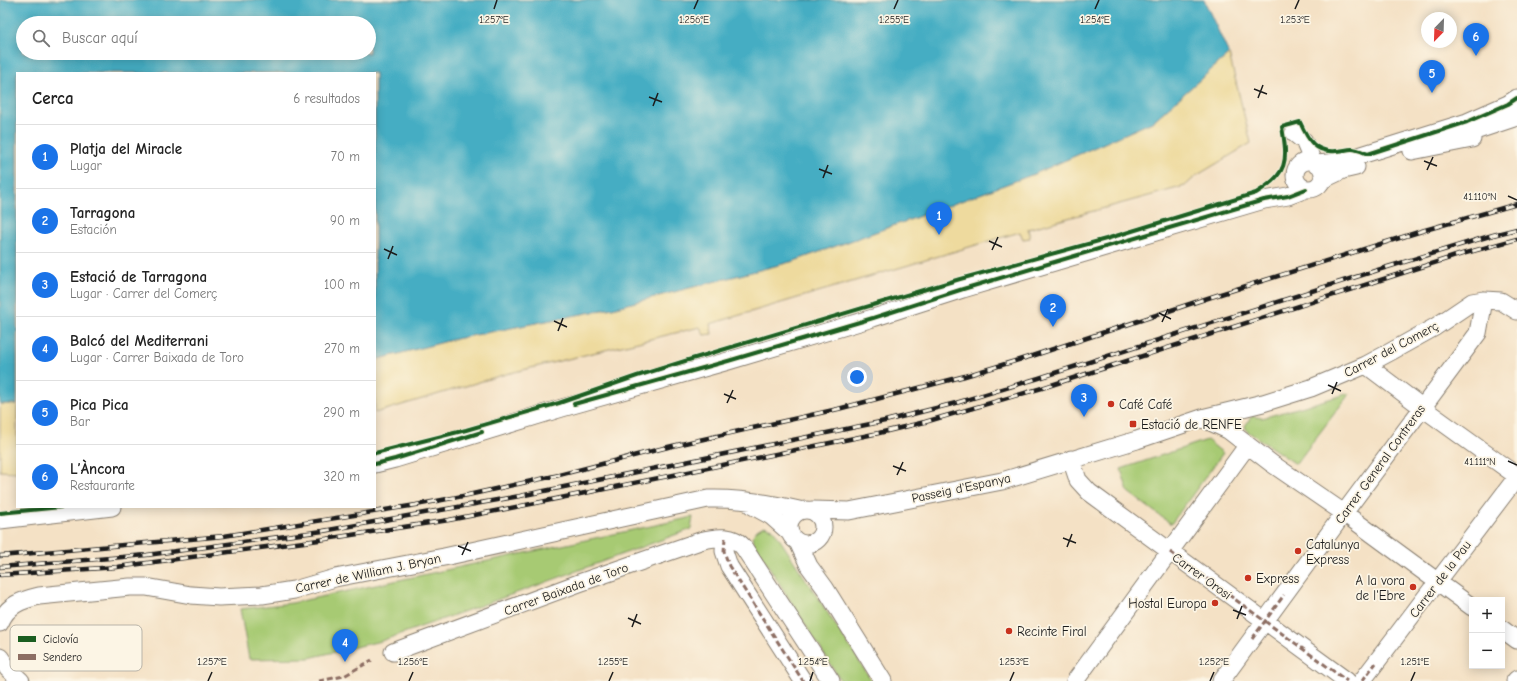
<!DOCTYPE html>
<html lang="es">
<meta charset="utf-8">
<style>
body{margin:0;font-family:"Comic Neue",sans-serif;background:#f6f6f6;color:#222}
.controls{position:absolute;right:12px;bottom:12px;display:grid;overflow:hidden;border-radius:0px;box-shadow:0 2px 10px #0003}
.controls button{width:36px;height:36px;display:grid;place-items:center;padding:0;border:0;border-bottom:1px solid #e0e0e0;background:#fff;color:#222;font:20px sans-serif}
.compass{position:absolute;left:1421px;top:12px;width:36px;height:36px;border-radius:50%;background:#fff;box-shadow:0 2px 10px #0003;rotate:203deg}
.you{position:absolute;left:857px;top:377px;width:14px;height:14px;margin:-10px;border:3px solid #fff;border-radius:50%;background:#1a73e8;box-shadow:0 0 0 6px #1a73e833}
.badge{display:grid;place-items:center;width:26px;height:26px;border-radius:50%;background:#1a73e8;color:#fff;font-size:13px;font-weight:700}
.pin{position:absolute;translate:-50% -33px;filter:drop-shadow(0 1px 2px #0008)}
.pin::after{content:'';position:absolute;top:21px;width:14px;height:12px;background:inherit;clip-path:polygon(0 0,100% 0,50% 100%)}
.list{margin:0;padding:0;list-style:none}
h2{display:flex;justify-content:space-between;align-items:center;height:52px;margin:0;padding:0 16px;font-size:17px}
h2 small{font-size:13px;font-weight:400;color:#767676}
.list li{display:grid;grid-template-columns:26px 1fr auto;gap:12px;align-items:center;box-sizing:border-box;height:64px;padding:0 16px;border-top:1px solid #e0e0e0}
.list b{display:block;font-size:15px;white-space:nowrap}
.list p{margin:0;font-size:13px;white-space:nowrap;color:#767676}
.list em{font-size:13px;font-style:normal;color:#767676}
.icon{flex:none;width:22px;height:22px;fill:none;stroke:currentColor;stroke-width:2;stroke-linecap:round;stroke-linejoin:round}
.map{position:relative;flex:none;width:1517px;height:681px;overflow:hidden}
.search{position:absolute;background:#fff;box-shadow:0 2px 10px #0003;left:16px;top:16px;width:360px;height:44px;display:flex;align-items:center;gap:10px;box-sizing:border-box;padding:0 14px;border-radius:22px;color:#767676;font-size:15px}
.panel{position:absolute;background:#fff;box-shadow:0 2px 10px #0003;left:16px;top:72px;width:360px;height:436px;border-radius:0px}
.map>svg:first-child{display:block}
.green{fill:#a7ca73;stroke:#627348}
.sand{fill:#eeda9e;stroke:#857b5d}
.water{fill:#44adc3;stroke:#306470;fill-rule:evenodd}
.lines{fill:none;stroke-linecap:round;stroke-linejoin:round}
.minor-casing{stroke:#887e70;stroke-width:19}
.minor{stroke:#fff;stroke-width:17}
.rail-casing{stroke:#1c1c1c;stroke-width:4.5}
.rail{stroke:#fcf5e5;stroke-width:3;stroke-dasharray:9;stroke-linecap:butt}
.quiet{stroke:#8d6e63;stroke-width:3;stroke-dasharray:6 3;stroke-linecap:butt}
.cycleway-casing{stroke:#fcf5e5;stroke-width:6}
.cycleway{stroke:#1b5e20;stroke-width:4}
.ticks{fill:none;stroke:#1c1c1c;stroke-width:1.5}
.poi-dot{fill:#c8321e;stroke:#fcf5e5;stroke-width:1.5}
.labels{text-anchor:middle;dominant-baseline:central;stroke-width:3.5;stroke-linejoin:round;paint-order:stroke}
.street-label{font-size:13px;fill:#1c1c1c;stroke:#fcf5e5}
.poi-label{font-size:13px;fill:#1c1c1c;stroke:#fcf5e5;text-anchor:start}
.key{fill:#fcf5e5;stroke:#b9b4a9;stroke-width:1}
.key-label{font-size:11px;fill:#1c1c1c}
.ticks-label{font-size:10px;text-anchor:middle;fill:#1c1c1c;stroke:#fcf5e5;stroke-width:3.5;stroke-linejoin:round;paint-order:stroke}
</style>
<div class="map">
<svg width="1517" height="681" viewBox="0 0 1517 681">
<rect width="100%" height="100%" fill="#fcf5e5"/>
<filter id="ink" filterUnits="userSpaceOnUse"><feTurbulence type="fractalNoise" baseFrequency=".025" numOctaves="2"/><feDisplacementMap in="SourceGraphic" scale="8" xChannelSelector="R" yChannelSelector="G"/><feConvolveMatrix kernelMatrix="1 2 1 2 8 2 1 2 1" color-interpolation-filters="sRGB"/></filter>
<filter id="wash" filterUnits="userSpaceOnUse"><feTurbulence type="fractalNoise" baseFrequency=".012" numOctaves="4" result="noise"/><feDisplacementMap in="SourceGraphic" scale="16" xChannelSelector="R" yChannelSelector="G"/><feGaussianBlur stdDeviation="0.9" result="paint"/><feColorMatrix in="noise" values="0 0 0 0 0 0 0 0 0 0 0 0 0 0 0 0 0 1.4 0 .05"/><feComposite in="paint" operator="in"/></filter>
<g filter="url(#wash)">
<rect width="100%" height="100%" fill="#f4e1c5"/>
<path class="green" d="M1350 393 1296 464 1247 431 1245 426 1252 416 1262 418Z
M1207 440 1223 453 1171 524 1128 492 1121 469Z
M693 517 691 529 533 587 381 641 309 658 249 659 240 609 292 603Z
M764 526 773 529 872 681H841L754 543 752 537 757 530Z"/>
<path class="sand" d="M1229 54 1251 143 1196 176 1185 186 1028 229 1030 238 1023 239 1020 232 710 324 712 334 704 335 700 327 506 374 375 413V360L455 339 612 308 794 261 912 219 1034 174 1152 122Z
M0 404H17V472L0 471Z"/>
<path class="water" d="M0 0H1204L1229 54 1152 122 1034 174 912 219 794 261 612 308 455 339 375 360V73H17V404H0ZM23 23H369V53H23Z"/>
</g>
<g filter="url(#ink)">
<g class="lines">
<g class="minor-casing">
<path id="minor" d="M1294 133 1304 141 1313 162
M1460 136 1517 117
M1412 151 1472 139
M1295 175a14 14 0 1 1 28 0a14 14 0 1 1-28 0Z
M1317 164 1339 162 1467 122 1508 104 1517 98
M1322 180 1343 170 1356 167
M1366 365 1431 414 1517 476
M1202 418 1228 430 1271 463 1344 513 1472 607
M1071 459 1078 480 1089 492 1347 681
M375 464 395 459 562 408 728 361 873 318 963 289 1264 200 1288 196 1306 189
M751 505 771 516 789 532
M789 527a17 17 0 1 1 34 0a17 17 0 1 1-34 0Z
M812 510 849 511 1002 481 1137 440 1202 418 1263 403 1311 388 1366 365 1392 351 1435 327 1472 302 1484 300 1501 301 1517 311
M0 520 112 507
M725 538 724 551 729 566 803 681
M798 542 809 566 825 588 883 681
M0 623C7 605 22 600 39 596L130 587H146L191 595 219 597 262 595 294 590 335 578 444 557 708 499C739 498 769 503 799 510
M1502 629 1517 640
M393 652 579 583 700 541C715 537 734 534 744 548L831 681
M0 657 8 669 21 681
M1075 681 1247 446
M1221 681 1344 513 1478 333 1484 300
M1362 681 1517 477
M1515 681 1517 679"/>
</g>
<use href="#minor" class="minor"/>
<g class="rail-casing">
<path id="rail" d="M0 556 224 536 416 505 468 495 559 475 668 447 838 409 965 376 1032 356 1211 297 1425 230 1517 204
M0 567 147 555 323 531 520 496 885 421 956 403 1039 378 1381 269 1493 235 1517 229
M0 575 117 567 319 540 449 520 536 503 879 433 925 422 1042 388 1462 254 1517 239"/>
</g>
<use href="#rail" class="rail"/>
<path class="quiet" d="M725 538 724 551 729 566 803 681
M1170 552 1347 681
M1252 639 1284 595
M319 681 344 676 372 660
M1362 681 1376 663"/>
<g class="cycleway-casing">
<path id="cycleway" d="M574 404 728 361 873 318 963 289 1264 200 1288 196 1306 189
M375 453 466 430 559 403 637 376 685 361 960 279 1106 239 1256 193C1288 174 1288 161 1282 127L1300 122C1308 140 1315 153 1336 151 1342 151 1347 149 1352 149 1357 149 1363 152 1368 154L1467 122 1508 104 1517 98
M375 464 395 459 482 432
M0 513 61 507"/>
</g>
<use href="#cycleway" class="cycleway"/>
</g>
</g>
<path class="ticks" d="M494 9 497 0M694 9 698 0M894 9 898 0M1095 9 1099 0M1295 9 1299 0M1254 89 1267 94M649 97 662 102M1258 98 1263 85M653 106 658 93M1424 161 1437 166M819 169 832 174M1427 170 1433 157M823 178 828 165M1508 196 1517 200M989 241 1002 247M384 249 397 255M992 250 998 237M388 259 393 246M1159 313 1171 319M554 321 567 327M1162 322 1168 309M558 331 563 318M1328 385 1341 391M724 394 736 399M1332 394 1337 382M727 403 733 390M1508 461 1517 465M893 466 906 471M897 475 903 462M1063 538 1076 543M458 546 471 551M1067 547 1072 534M462 555 468 542M1233 610 1246 615M628 618 641 624M1237 619 1242 606M632 627 637 614M208 681 212 672M409 681 413 672M609 681 613 672M810 681 813 672M1010 681 1014 672M1210 681 1214 672M1411 681 1415 672"/>
<g class="poi-dot">
<circle cx="1111" cy="404" r="4"/>
<rect x="1129" y="420" width="8" height="8" rx="2"/>
<circle cx="1298" cy="551" r="4"/>
<circle cx="1248" cy="578" r="4"/>
<circle cx="1413" cy="587" r="4"/>
<circle cx="1215" cy="603" r="4"/>
<circle cx="1009" cy="631" r="4"/>
</g>
<g class="labels">
<g class="street-label">
<text transform="translate(1391 349) rotate(-28)">Carrer del Comerç</text>
<text transform="translate(1380 464) rotate(-54)">Carrer General Contreras</text>
<text transform="translate(961 488) rotate(-12)">Passeig d'Espanya</text>
<text transform="translate(368 573) rotate(-12)">Carrer de William J. Bryan</text>
<text transform="translate(1202 576) rotate(36)">Carrer Orosi</text>
<text transform="translate(1440 579) rotate(-53)">Carrer de la Pau</text>
<text transform="translate(566 589) rotate(-20)">Carrer Baixada de Toro</text>
</g>
<g class="poi-label">
<text x="1119" y="404">Café Café</text>
<text x="1141" y="424">Estació de RENFE</text>
<text x="1306" y="544">Catalunya<tspan x="1306" dy="15">Express</tspan></text>
<text x="1256" y="578">Express</text>
<text x="1405" y="580" text-anchor="end">A la vora<tspan x="1405" dy="15">de l'Ebre</tspan></text>
<text x="1207" y="603" text-anchor="end">Hostal Europa</text>
<text x="1017" y="631">Recinte Firal</text>
</g>
</g>
<rect x="10" y="625" width="132" height="46" rx="6" class="key"/>
<rect x="18" y="636" width="18" height="6" fill="#1b5e20"/>
<rect x="18" y="654" width="18" height="6" fill="#8d6e63"/>
<g class="key-label">
<text x="43" y="643">Ciclovía</text>
<text x="43" y="661">Sendero</text>
</g>
<g class="ticks-label">
<text x="494" y="23">1.257°E</text>
<text x="694" y="23">1.256°E</text>
<text x="894" y="23">1.255°E</text>
<text x="1095" y="23">1.254°E</text>
<text x="1295" y="23">1.253°E</text>
<text x="1480" y="200">41.110°N</text>
<text x="1480" y="465">41.111°N</text>
<text x="212" y="665">1.257°E</text>
<text x="413" y="665">1.256°E</text>
<text x="613" y="665">1.255°E</text>
<text x="813" y="665">1.254°E</text>
<text x="1014" y="665">1.253°E</text>
<text x="1214" y="665">1.252°E</text>
<text x="1415" y="665">1.251°E</text>
</g>
</svg>
<div class="controls">
<button>+</button>
<button>−</button>
</div>
<svg class="compass" viewBox="-18 -18 36 36"><path d="M0-13l5 13h-10z" fill="#e53935"/><path d="M0 13l5-13h-10z" fill="#767676"/></svg>
<div class="you"></div>
<div class="pin badge" style="left:939px;top:235px">1</div>
<div class="pin badge" style="left:1053px;top:327px">2</div>
<div class="pin badge" style="left:1084px;top:417px">3</div>
<div class="pin badge" style="left:345px;top:662px">4</div>
<div class="pin badge" style="left:1432px;top:93px">5</div>
<div class="pin badge" style="left:1476px;top:56px">6</div>
<div class="search"><svg class="icon" aria-label="search" viewBox="0 0 24 24"><circle cx="10" cy="10" r="6"/><path d="M15 15l6 6"/></svg>Buscar aquí</div>
<section class="panel">
<h2>Cerca<small>6 resultados</small></h2>
<ul class="list">
<li><span class="badge">1</span><div><b>Platja del Miracle</b><p>Lugar</p></div><em>70 m</em></li>
<li><span class="badge">2</span><div><b>Tarragona</b><p>Estación</p></div><em>90 m</em></li>
<li><span class="badge">3</span><div><b>Estació de Tarragona</b><p>Lugar · Carrer del Comerç</p></div><em>100 m</em></li>
<li><span class="badge">4</span><div><b>Balcó del Mediterrani</b><p>Lugar · Carrer Baixada de Toro</p></div><em>270 m</em></li>
<li><span class="badge">5</span><div><b>Pica Pica</b><p>Bar</p></div><em>290 m</em></li>
<li><span class="badge">6</span><div><b>L’Àncora</b><p>Restaurante</p></div><em>320 m</em></li>
</ul>
</section>
</div>
